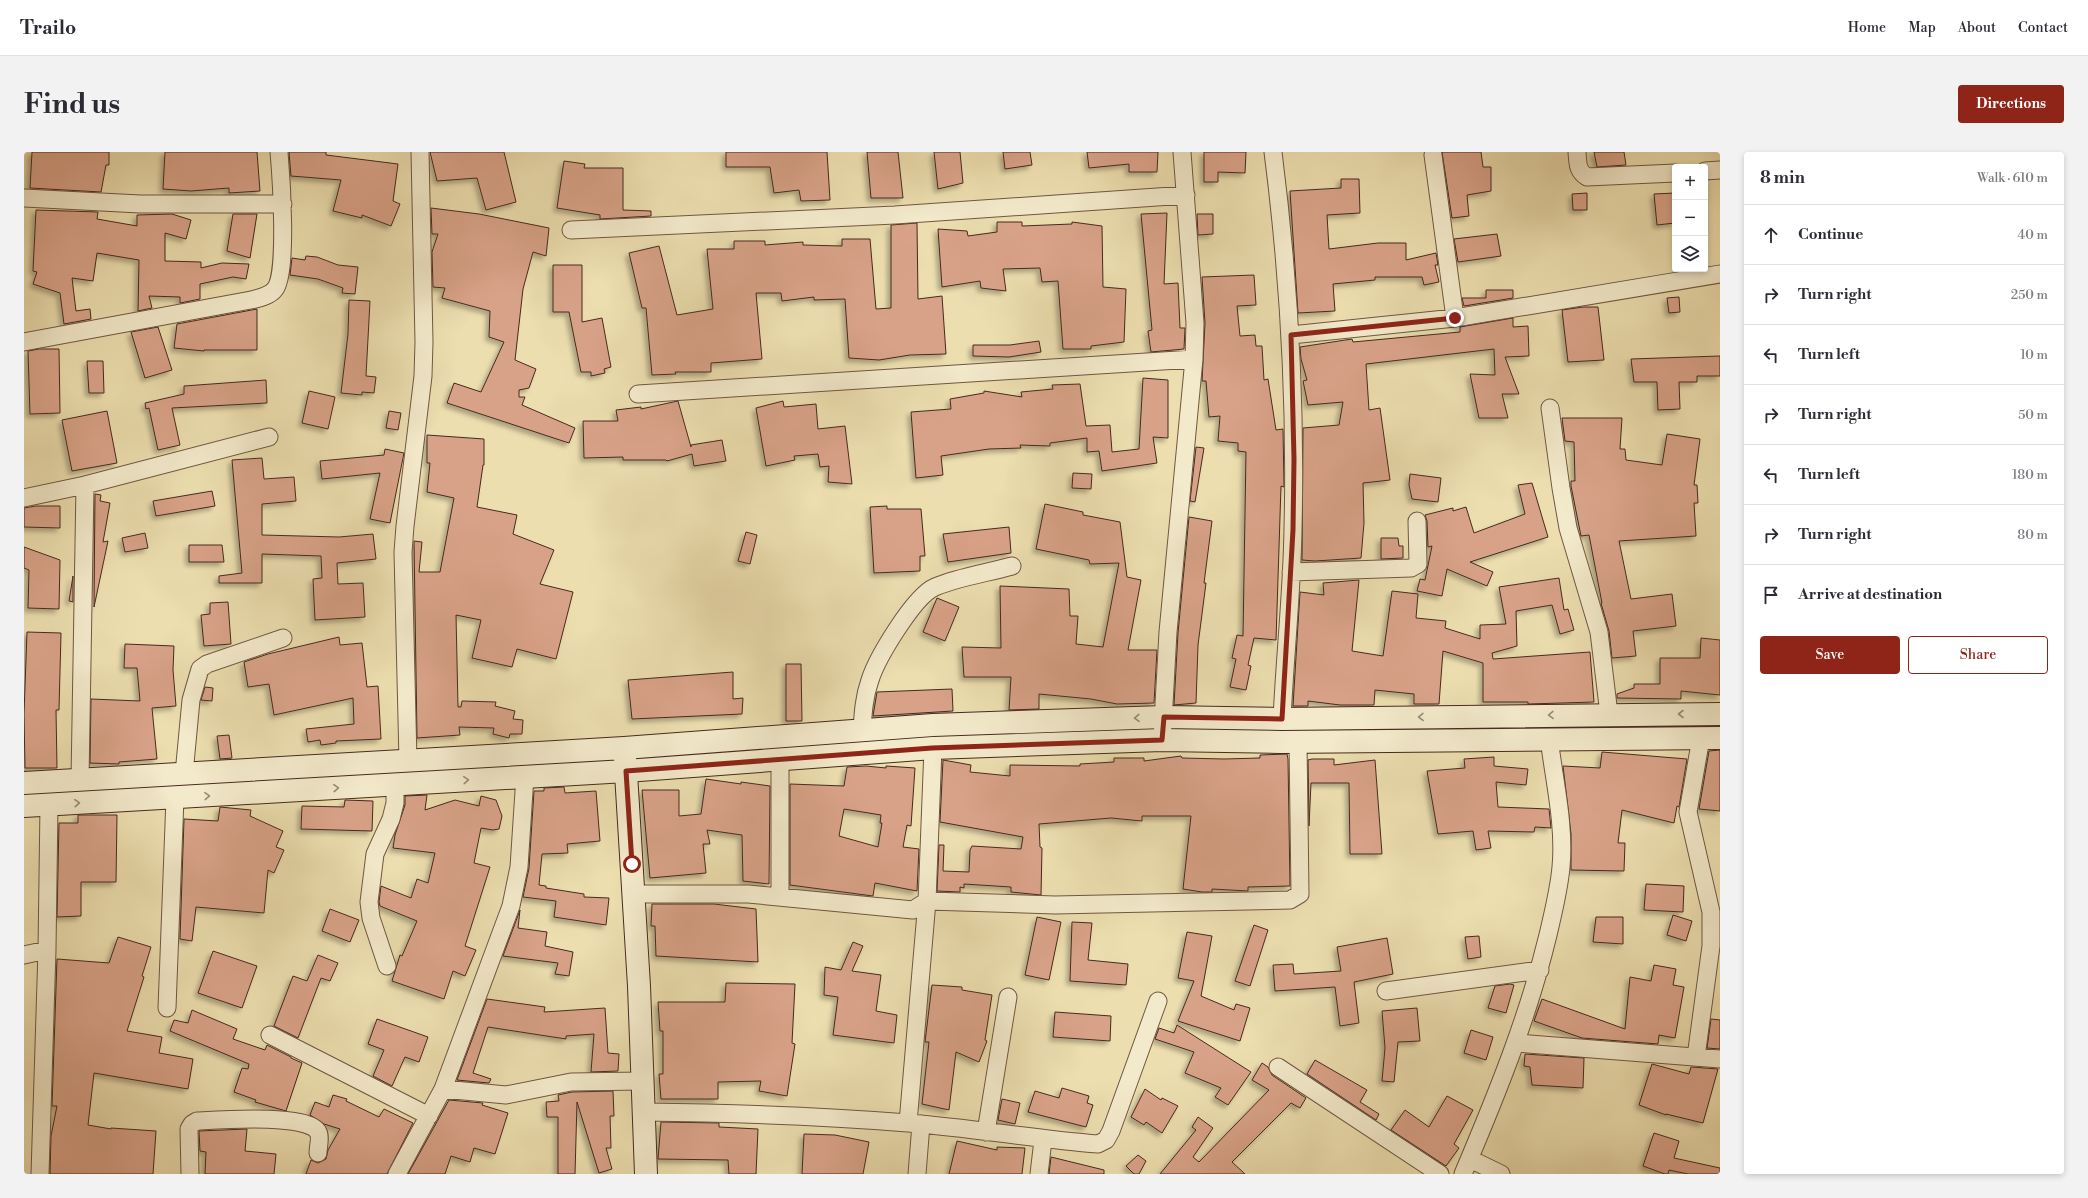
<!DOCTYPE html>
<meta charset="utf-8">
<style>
body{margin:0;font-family:"Libre Bodoni",serif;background:#f2f2f3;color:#2b2b33}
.controls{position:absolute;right:12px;top:12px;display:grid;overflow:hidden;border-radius:4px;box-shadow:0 2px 6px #0003}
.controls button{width:36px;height:36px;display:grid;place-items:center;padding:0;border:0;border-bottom:1px solid #e1e1e2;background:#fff;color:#2b2b33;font:20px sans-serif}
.stop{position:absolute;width:12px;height:12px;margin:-9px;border:3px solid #8f2418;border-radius:50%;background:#fff}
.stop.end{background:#8f2418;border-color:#fff;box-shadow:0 1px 4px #0008}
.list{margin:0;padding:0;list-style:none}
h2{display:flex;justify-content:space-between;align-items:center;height:52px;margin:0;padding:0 16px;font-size:17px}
h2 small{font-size:13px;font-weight:400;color:#7c7c81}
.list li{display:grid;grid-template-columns:26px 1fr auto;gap:12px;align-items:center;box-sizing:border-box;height:60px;padding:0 16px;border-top:1px solid #e1e1e2}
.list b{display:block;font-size:15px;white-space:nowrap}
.list em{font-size:13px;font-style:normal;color:#7c7c81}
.actions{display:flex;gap:8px;padding:12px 16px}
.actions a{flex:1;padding:9px 0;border:1px solid #8f2418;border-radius:4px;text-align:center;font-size:14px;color:#8f2418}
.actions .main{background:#8f2418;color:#fff}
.icon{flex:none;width:22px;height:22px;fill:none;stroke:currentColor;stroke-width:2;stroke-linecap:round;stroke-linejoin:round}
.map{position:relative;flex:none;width:1696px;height:1022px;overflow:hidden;border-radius:4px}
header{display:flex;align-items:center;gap:24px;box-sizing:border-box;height:56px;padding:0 20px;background:#fff;border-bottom:1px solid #e1e1e2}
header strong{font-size:19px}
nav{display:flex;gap:22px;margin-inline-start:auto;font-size:14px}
.intro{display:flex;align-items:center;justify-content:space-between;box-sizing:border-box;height:96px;padding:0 24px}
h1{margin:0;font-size:28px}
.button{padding:10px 18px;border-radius:4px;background:#8f2418;color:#fff;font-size:14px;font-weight:700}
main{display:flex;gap:24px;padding:0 24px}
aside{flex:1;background:#fff;border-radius:4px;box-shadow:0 2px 6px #0003}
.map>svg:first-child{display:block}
.building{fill:#d8a288;stroke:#462a1e;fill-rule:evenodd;filter:url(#shadow)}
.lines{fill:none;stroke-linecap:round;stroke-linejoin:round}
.street-casing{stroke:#705742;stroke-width:19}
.secondary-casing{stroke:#462a1e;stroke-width:24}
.street{stroke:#f3eacb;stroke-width:17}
.secondary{stroke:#f3eacb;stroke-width:22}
.oneway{stroke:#9c8a74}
.route{stroke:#8f2418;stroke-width:5}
</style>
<header>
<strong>Trailo</strong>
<nav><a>Home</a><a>Map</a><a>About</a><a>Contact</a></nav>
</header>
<div class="intro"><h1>Find us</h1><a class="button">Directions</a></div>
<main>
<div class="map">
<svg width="1696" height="1022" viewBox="0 0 1696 1022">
<defs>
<filter id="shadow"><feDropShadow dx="-3.5" dy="3.5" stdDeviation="2" flood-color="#0004"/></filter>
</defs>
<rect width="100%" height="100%" fill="#ecdeaf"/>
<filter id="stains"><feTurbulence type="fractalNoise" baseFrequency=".005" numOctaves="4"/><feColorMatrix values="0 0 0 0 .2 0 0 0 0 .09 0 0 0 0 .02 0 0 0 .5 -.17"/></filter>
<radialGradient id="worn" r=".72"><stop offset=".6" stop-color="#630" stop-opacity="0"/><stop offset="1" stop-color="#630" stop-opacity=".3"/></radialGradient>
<path class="building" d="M8 0H85V13H82L77 40 6 36Z
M141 0H233L236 39 205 41V36L167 39 139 37Z
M265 0H302V3L374 12 369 49 376 52 367 74 338 63V66L309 59 317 28 267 24Z
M406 0H480L492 50 462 58 453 26 413 29Z
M702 0H803L806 48 777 49 775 38 750 41 746 15H702Z
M843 0H874L879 46H847Z
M910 0H936L939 31 914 37Z
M979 0H1006L1008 13 981 17Z
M1063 0H1134L1133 20H1105V12L1065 16Z
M1180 0H1222L1221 21 1194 20V30H1180Z
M1418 0H1457L1459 15H1467V39L1443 43 1445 64 1428 66Z
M1570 0H1600L1602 13 1573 15Z
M540 9 561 12 560 16H599V58L627 59V64L576 67V63L533 56Z
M1317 27H1335L1336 61 1303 63 1305 97 1354 91H1382V108L1412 101 1414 113H1411L1415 130 1400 133 1398 125H1351V128L1309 132 1311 159 1274 161 1266 39 1317 36Z
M1563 41V58H1549L1548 42Z
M1651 41V71L1633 73 1630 42Z
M407 56 455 62 525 76 522 104 509 100 499 137 491 208 512 217 505 236 495 238V245H501L498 253 551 276 545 291 423 251 430 231 457 240 480 190 465 185 466 159 418 146 421 136 409 135 408 100 414 82H408Z
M12 58 74 60 73 67 113 74V63L148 62 167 68 162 87 141 81V109L177 110V116L198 111 225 112 222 127 209 125 176 132V147L156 151V145L125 144 128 156 114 159 115 108 73 101 69 129 48 126 52 159 66 157 67 167 40 172 36 141 9 132 13 120 9 119Z
M1143 61 1140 132 1154 131 1156 176H1161L1160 197 1127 200 1124 179 1128 178 1117 62Z
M209 62H233L226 106 203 99Z
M1173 62H1189V82L1174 83Z
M973 70H998V74L1048 72V70L1078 74 1079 135 1102 137 1100 190 1067 194V197H1039L1034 129 1018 130 1016 116 979 117 982 139 957 136 956 129 918 135 914 77 943 79 944 84 973 80Z
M893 71 894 147 918 144 922 202 886 203 855 208 825 206 821 147 790 148V145L758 149 757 141H732L738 207 687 211V220H651L652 222 628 223 622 156H618L605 101 635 94 653 163 689 157 683 97H710V89H741V93L779 90V93L818 94V87H846L852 157 867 156V73Z
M1473 82 1477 104 1434 110 1430 87Z
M282 104 293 105 314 113 334 115 331 142 318 141 319 136 294 127 266 123 268 106 281 108Z
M529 113H558V170L578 166 587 215 580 217 581 221 567 224V220H557L545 160H529Z
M1230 123 1232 153 1213 154 1216 184 1231 183 1232 194H1238L1240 228 1244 227 1252 278 1259 277 1260 335 1257 334 1252 488 1230 486 1224 513 1227 514 1222 538 1206 535 1212 507 1208 506 1213 483 1219 484 1222 300 1214 299V291L1194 289 1196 264 1185 265 1182 229H1178L1181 171 1178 125Z
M1462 138H1489V146L1440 154 1438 146H1462Z
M1655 145 1656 160 1645 161 1643 146Z
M325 148 346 149 342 224 352 225 350 241 338 240V243L317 241 324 182Z
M1559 155H1574L1580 208 1544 210 1538 158Z
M233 157V198H180V199L150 196 153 172Z
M1489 166V175L1504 174 1505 204 1481 205 1495 242H1478L1484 266H1455L1446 222 1471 223 1470 197 1342 212 1345 258 1356 256 1366 328 1339 331 1340 371 1337 406 1291 409 1278 408 1279 276 1315 273 1319 250 1284 253 1279 229 1283 228 1277 207 1276 195 1328 187 1329 190 1436 180V175Z
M134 175 148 218 121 226 107 180Z
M1015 189 1017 200 985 205 949 204V193H986Z
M15 197H35L36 261 6 262 4 199Z
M1696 204V224H1673V230H1655L1656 257 1634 258 1633 230H1610L1607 207Z
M63 209H79L80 241H65Z
M1119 226 1144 228V286L1129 285 1133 311 1078 319 1075 299 1063 300V286L1026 291V294L996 293 997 296 965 297 917 304 919 323 892 326 887 260 927 257 926 247 960 241V239L998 245 997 240 1029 237 1028 233 1056 232 1062 274 1086 273 1088 300 1115 297Z
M242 228 243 251 148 256 156 293 134 298 125 256 122 257 121 251 160 242V234Z
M285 239 311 245 304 277 278 271Z
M654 249 667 295V293L698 288 702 309 670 314 668 302 643 309 642 308H599V305L560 306 559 269H594L592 258 617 255V257Z
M759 249 760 255 792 252 794 277 821 274 828 332 804 330 805 314 796 315 794 302 770 304 771 308 742 314 732 256Z
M83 259 93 311 48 319 38 268Z
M365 259 377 261 374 278 362 276Z
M1538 266H1598L1596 297H1601L1602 308 1638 313 1643 282 1676 287 1670 333H1673L1674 351H1670L1672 384 1595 389 1607 447 1648 442 1652 474 1609 479 1612 504 1588 506 1585 479 1577 451H1578L1565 383 1557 384 1547 334V329H1551L1550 290 1541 289Z
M403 283 460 287V313H459L453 355 493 363 489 382 530 398 516 432 549 440 532 507 493 497 488 515 448 506 457 468 432 463 434 555H437L438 549 472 550 471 554 491 559 489 567 499 568 498 582H486L485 586 469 582 470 576 435 575 436 583 393 586 390 389 398 390 395 420H416L430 346 403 340 406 311H403Z
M1172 295 1180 296 1171 350 1166 349Z
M361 297 380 301 366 371 346 367 356 321 298 327 296 309 360 303Z
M238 306 240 327 270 325 272 349 238 352V383L315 385 349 382 352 407 313 411 314 432 339 431 341 465 291 468 289 427 298 426 297 404 238 402V431H195V424L218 421 208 308Z
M1049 321 1068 322 1067 337 1048 336Z
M1386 322 1417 326 1414 350 1388 347 1385 333Z
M1508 331 1524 385 1446 410 1469 420 1463 434 1423 417 1418 444 1393 439 1396 427 1401 428 1408 394 1404 395 1403 369 1401 363 1429 356V359L1442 355 1450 381 1501 362 1494 333Z
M188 339 191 354 132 364 129 349Z
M71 342 77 343 76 349 86 351 79 390 84 389 70 455Z
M1021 352 1059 360V363L1096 370 1103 425 1117 428 1104 498H1133L1130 551 1093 552 1067 547 1015 542V557L985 558 987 525H940L938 495 977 496 976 434 1045 437 1046 464H1054L1052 492 1079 495 1095 411 1066 412 1065 408 1012 397Z
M12 354H36V376L0 375V356Z
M863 354V357H897L901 404H896V419L850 421 846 355Z
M1165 365 1188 369 1180 431H1182L1174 493 1172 551 1150 553 1154 481Z
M985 375 987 401 924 410 919 382Z
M722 380 733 383 726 412 714 409Z
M121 381 124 396 101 400 98 386Z
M1357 386H1374L1375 394H1379V406L1357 407Z
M165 393H198L200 410H165Z
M0 395 36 408 35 457 4 456 5 418 0 416Z
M49 424V450L45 449Z
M1535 426 1540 458 1544 457 1550 478 1536 482 1528 453 1492 459 1493 494 1468 501 1469 507 1566 500 1570 550 1504 552V550H1459V511L1419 499 1415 552H1390V542L1351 538 1350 553H1316L1284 549V554H1269L1276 440 1300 443 1299 431 1335 428 1328 499 1359 504 1368 439 1394 442 1392 466 1422 469 1421 476 1456 487V473L1482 472 1475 435Z
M913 446 935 455 921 489 899 480Z
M204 450 207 492 180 494 177 463 186 462V451Z
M3 480 37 481 35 558H32L33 616H1L0 562Z
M315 485 316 493 338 491 343 535 354 534 357 587 312 589V591L297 593 296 588 284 590 282 577 330 572 329 546 250 563 245 532 224 535 220 510 244 502Z
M1677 486 1696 488V543L1657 539V547L1593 546V542L1610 536V532H1636V506H1676Z
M101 492 150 494 149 518 152 554 128 556 133 607 95 610V612L66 611 67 547 116 549 113 516H100Z
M762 512H777L778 569H762Z
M709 520V547L719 546 718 562 608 567 604 528Z
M181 535 189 536 188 549 177 548Z
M928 537 929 559 849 564 853 540Z
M205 583 208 606 196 607 193 584Z
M1696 598V659L1675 657 1685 599Z
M1578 600 1663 607 1655 655 1653 654 1650 671 1598 658 1594 691H1601L1600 719 1547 718V682L1539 614 1576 616Z
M1263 602 1264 607 1266 734 1224 735V739L1188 737V740H1178L1159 737 1167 664H1118V669L1087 666 1015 672 1016 695 1018 696 1017 743 987 740V735L940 732V736L936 735V740L913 739 915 693H920L919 719 945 720 946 698 948 694 997 697 999 685 916 670 919 608 947 613 946 620 986 624V613L1056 614V612L1090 610V606H1120V609L1157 604 1158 606 1200 607 1236 606V603Z
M1470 605V614L1504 617 1502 633 1472 630 1474 655 1525 657 1527 676 1511 675 1510 680 1464 679 1467 696 1452 698 1449 679 1414 682 1403 619 1441 616 1440 607Z
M1288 607H1310V613L1351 608 1358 702H1326L1325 631H1287L1285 674 1284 608Z
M842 614 862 616V614L891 616 887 674 883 673 879 695 895 697 893 739 851 731 849 744 766 733V632L820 634 823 615ZM820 657 857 663 856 671H858L854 695 815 684Z
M682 627 717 632V630L746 634 745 732 719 729 718 683 683 678 686 692H679L682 721 626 726 618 638H655V664L677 662Z
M540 635 541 641 572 639 576 689 543 692 544 701 518 702 515 733 522 734V736L560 742V745L585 746 582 773 530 765 532 749 499 745 505 716 510 639H520V636Z
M403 643 401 658 431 648 455 654 457 644 472 648 478 664 475 677 469 678 457 676 450 711 466 715 441 794 452 798 441 824 429 819 420 847 368 829 376 803 378 804 393 769 356 754 355 750 357 734 387 746 393 727 404 731 411 701 369 696 371 683 381 653V644Z
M321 648 349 649 348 679 277 677 278 654 320 655Z
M196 655 227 658 226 664 259 679 252 695 260 698 250 721 244 718 240 761 172 755 168 789 156 787 160 667 194 669Z
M54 663H93L92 730H57V764L33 765 35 671H54Z
M1622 732 1660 734 1659 760 1620 758Z
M628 752H690L732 757 734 810 632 804 631 774H627Z
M306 757 335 768 326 790 298 779Z
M496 758 494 776 523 780 521 794 549 800 545 824 531 822 534 811 479 804Z
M1649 763 1668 769 1662 789 1643 783Z
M1013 765 1037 770 1025 828 1001 823Z
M1572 765H1599V792L1569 790Z
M1048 770 1068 771 1064 808 1104 812 1102 833 1046 829Z
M1230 773 1244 778 1226 834 1211 829Z
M1163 780 1188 784 1177 844 1210 858 1212 852 1226 856 1216 889 1154 869 1170 829 1154 826Z
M1455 784 1457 805 1444 807 1441 785Z
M94 785 127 795 118 824 120 825 103 879 138 885 135 901 169 907 164 937 70 921 64 973 87 977V976L132 979 129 1022H26L27 984 33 954H28L33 807 85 811Z
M1363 786 1369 822 1330 830 1335 871 1316 874 1311 835 1251 839 1249 813 1269 812 1270 822 1317 819 1313 795Z
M829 790 839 794 828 819 857 823 852 859 873 863 870 891 809 883 814 845 800 843 801 815 817 818Z
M189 799 233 814 218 856 174 841Z
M294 803 314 811 306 829 297 826 274 886 250 874 269 824 283 829Z
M1630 813 1652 817 1649 833 1660 835 1651 886 1635 883 1634 892 1558 886 1510 869 1518 847 1601 877 1606 825 1627 829Z
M702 831 771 832 768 891 771 892 763 944 735 939 737 929 694 930V947H637L635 922H639V879H636L634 850H701Z
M1486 832 1490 833 1482 861 1464 856 1471 834Z
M908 833 938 835V838L968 843 961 888 963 889 955 910 932 900 925 958 898 952 905 890H901Z
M463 847 521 855 520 860 581 856 584 901 595 902 594 919 567 920 570 882 542 884V887L464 875 449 921 467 927 465 931 433 928Z
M1393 856 1396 889 1374 890 1370 930 1358 929 1361 896 1358 859Z
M168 858 213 877 209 887 241 898 243 893 267 905V906L278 911 262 959 231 950 232 948 210 940 218 916 224 917 225 912 146 879 150 868 164 871Z
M1031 860 1087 864 1086 889 1029 885Z
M353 867 404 885 395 910 381 905 368 934 349 924 360 898 344 892Z
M1687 867 1696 868V897L1683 896Z
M1153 873 1227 920 1204 953 1191 945 1197 936 1161 921 1170 900 1131 887 1135 876 1150 881Z
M1447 878 1469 885 1462 908 1440 901Z
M1501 902 1560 906 1559 936 1508 933 1506 915 1500 914Z
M1291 908 1343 938 1336 950 1355 962 1352 968 1283 922Z
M1238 911 1244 915 1248 923 1282 946 1276 956 1267 951 1208 1010 1221 1022H1136L1172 978 1168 975 1174 965 1189 976 1169 1005 1175 1010 1245 938 1228 928Z
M1628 912 1665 922 1667 915 1694 917 1679 971 1642 962V963L1615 953Z
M1038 936 1065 944 1063 951 1069 953 1062 975 1004 960 1011 939 1035 946Z
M1121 937 1137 948 1138 946 1154 954 1138 981 1122 970 1120 973 1107 965Z
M589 939 590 964H586L587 996H582L588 1017 575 1021 553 950 551 1022H534V965H523L522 950 535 949 534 943 548 940Z
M309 943 323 947 322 949 355 965 360 957 389 971 363 1022H282L287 1008 294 1011 302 1007 304 998 316 977 300 972 286 963 291 950 305 955Z
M1423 944 1449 958 1430 992 1435 996 1422 1014 1367 978 1381 958 1405 975Z
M978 947 996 951 991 972 974 968Z
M425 948 459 951 458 953 484 961 471 1002 450 996 446 1010 427 1004 421 1022H384Z
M637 970 695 971V975L734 977 732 1022H705L704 1008 634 1007Z
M223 977 221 999 252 1002 250 1022H181L182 1000 176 999 175 979Z
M1630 981 1655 989 1650 1006 1696 1016V1022H1664L1645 1018 1644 1022H1641L1619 1014Z
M780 982 811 983 845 990 839 1022H778Z
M933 989 973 998V995L1001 996 998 1022H925Z
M1114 1003 1122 1009 1115 1022H1110L1102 1014Z
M1027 1005 1080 1018V1022H1025Z"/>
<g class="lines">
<g class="street-casing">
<path id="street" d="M1249 0C1265 125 1272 250 1269 377 1268 440 1261 503 1258 567
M1553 0C1554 11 1553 19 1563 25L1651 21
M1409 3 1431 166
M1681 19 1696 18
M0 46 116 52H259
M547 78 871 63 1162 43
M1267 183 1431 166 1696 122
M0 190 227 148C235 146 246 144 251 137 264 121 257 23 255 0
M614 242 1170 207
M1526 256 1537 336 1544 376 1575 480 1585 562
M0 346 61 333 245 285
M1267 420 1387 416 1394 412 1393 369
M838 579C839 561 840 545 846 528 853 506 890 444 911 435 935 425 963 421 988 414
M1138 588 1144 480 1170 207 1171 171 1158 0
M384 609 379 400 381 374 399 224 400 190 396 0
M160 622 167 548 176 517 183 512 259 486
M56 628 61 333
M609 742H724L889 758 903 749 1031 753 1266 748 1276 742 1274 590
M756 744V608
M0 803 23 798
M363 814 347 766 345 750 351 702 367 667 371 651V633
M1362 839 1516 818
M143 856 151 646
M246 883 405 964
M1492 891 1696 907
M1672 905 1687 794V760L1664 660 1677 586
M1254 915 1416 1022
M419 937 482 943 547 930 619 929
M620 960C708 961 796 964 884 971 948 976 1011 987 1074 992L1082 988 1087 979 1134 849
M884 971 903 749 909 596
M962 980 984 845
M1446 1007 1477 1022
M16 1022 23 798 25 653
M166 1022 165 977 168 972 173 969C193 968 284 961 294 980 297 985 294 995 294 1001
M373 1022 419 937 487 754 495 715 501 624
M893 1022 897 972
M1015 1022 1019 988
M1439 1022C1472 944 1504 866 1524 783 1529 761 1535 738 1537 715 1541 673 1530 628 1525 586"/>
</g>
<g class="secondary-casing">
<path id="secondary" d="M601 605 615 834 622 1022
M0 631 600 596 909 573 1140 565 1258 567 1696 562
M0 654 602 619 909 596 1138 588 1257 590 1696 586"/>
</g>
<use href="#street" class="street"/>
<use href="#secondary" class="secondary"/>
</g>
<defs><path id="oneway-chevron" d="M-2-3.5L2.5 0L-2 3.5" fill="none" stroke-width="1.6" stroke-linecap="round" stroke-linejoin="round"/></defs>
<g class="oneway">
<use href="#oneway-chevron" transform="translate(1657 562) rotate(-180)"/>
<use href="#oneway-chevron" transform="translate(1527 563) rotate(179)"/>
<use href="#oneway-chevron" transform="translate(1397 565) rotate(179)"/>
<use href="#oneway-chevron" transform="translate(1113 566) rotate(178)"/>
<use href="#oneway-chevron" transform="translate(442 628) rotate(-4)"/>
<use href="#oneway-chevron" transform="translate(312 636) rotate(-3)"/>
<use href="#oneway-chevron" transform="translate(183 644) rotate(-3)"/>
<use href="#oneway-chevron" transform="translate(53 651) rotate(-4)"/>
</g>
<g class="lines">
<path class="route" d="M608 712 602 619 908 596 1138 588 1140 565 1258 567 1269 378 1270 307 1267 183 1431 166"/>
</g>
<rect width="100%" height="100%" filter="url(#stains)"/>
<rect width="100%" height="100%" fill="url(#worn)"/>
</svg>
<div class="controls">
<button>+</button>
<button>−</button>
<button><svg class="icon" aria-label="layers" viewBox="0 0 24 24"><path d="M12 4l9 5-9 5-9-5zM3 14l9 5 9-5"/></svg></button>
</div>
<div class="stop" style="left:608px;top:712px"></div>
<div class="stop end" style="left:1431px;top:166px"></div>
</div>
<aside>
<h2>8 min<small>Walk · 610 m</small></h2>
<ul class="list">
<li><svg class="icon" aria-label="ahead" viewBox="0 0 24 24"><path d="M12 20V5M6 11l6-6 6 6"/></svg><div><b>Continue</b></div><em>40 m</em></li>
<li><svg class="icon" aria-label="right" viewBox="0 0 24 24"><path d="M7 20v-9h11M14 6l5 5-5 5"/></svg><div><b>Turn right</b></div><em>250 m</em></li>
<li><svg class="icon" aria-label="left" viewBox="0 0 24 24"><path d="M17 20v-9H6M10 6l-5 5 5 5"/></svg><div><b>Turn left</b></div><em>10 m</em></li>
<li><svg class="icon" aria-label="right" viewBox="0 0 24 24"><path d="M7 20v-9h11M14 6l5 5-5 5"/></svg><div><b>Turn right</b></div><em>50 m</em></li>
<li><svg class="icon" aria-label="left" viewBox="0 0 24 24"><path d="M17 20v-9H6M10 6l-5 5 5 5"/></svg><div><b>Turn left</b></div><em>180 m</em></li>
<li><svg class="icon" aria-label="right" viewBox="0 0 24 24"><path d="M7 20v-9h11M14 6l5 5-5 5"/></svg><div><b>Turn right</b></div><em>80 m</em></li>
<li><svg class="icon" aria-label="arrive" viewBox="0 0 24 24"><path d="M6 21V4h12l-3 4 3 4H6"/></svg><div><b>Arrive at destination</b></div></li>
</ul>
<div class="actions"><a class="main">Save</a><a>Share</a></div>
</aside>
</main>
